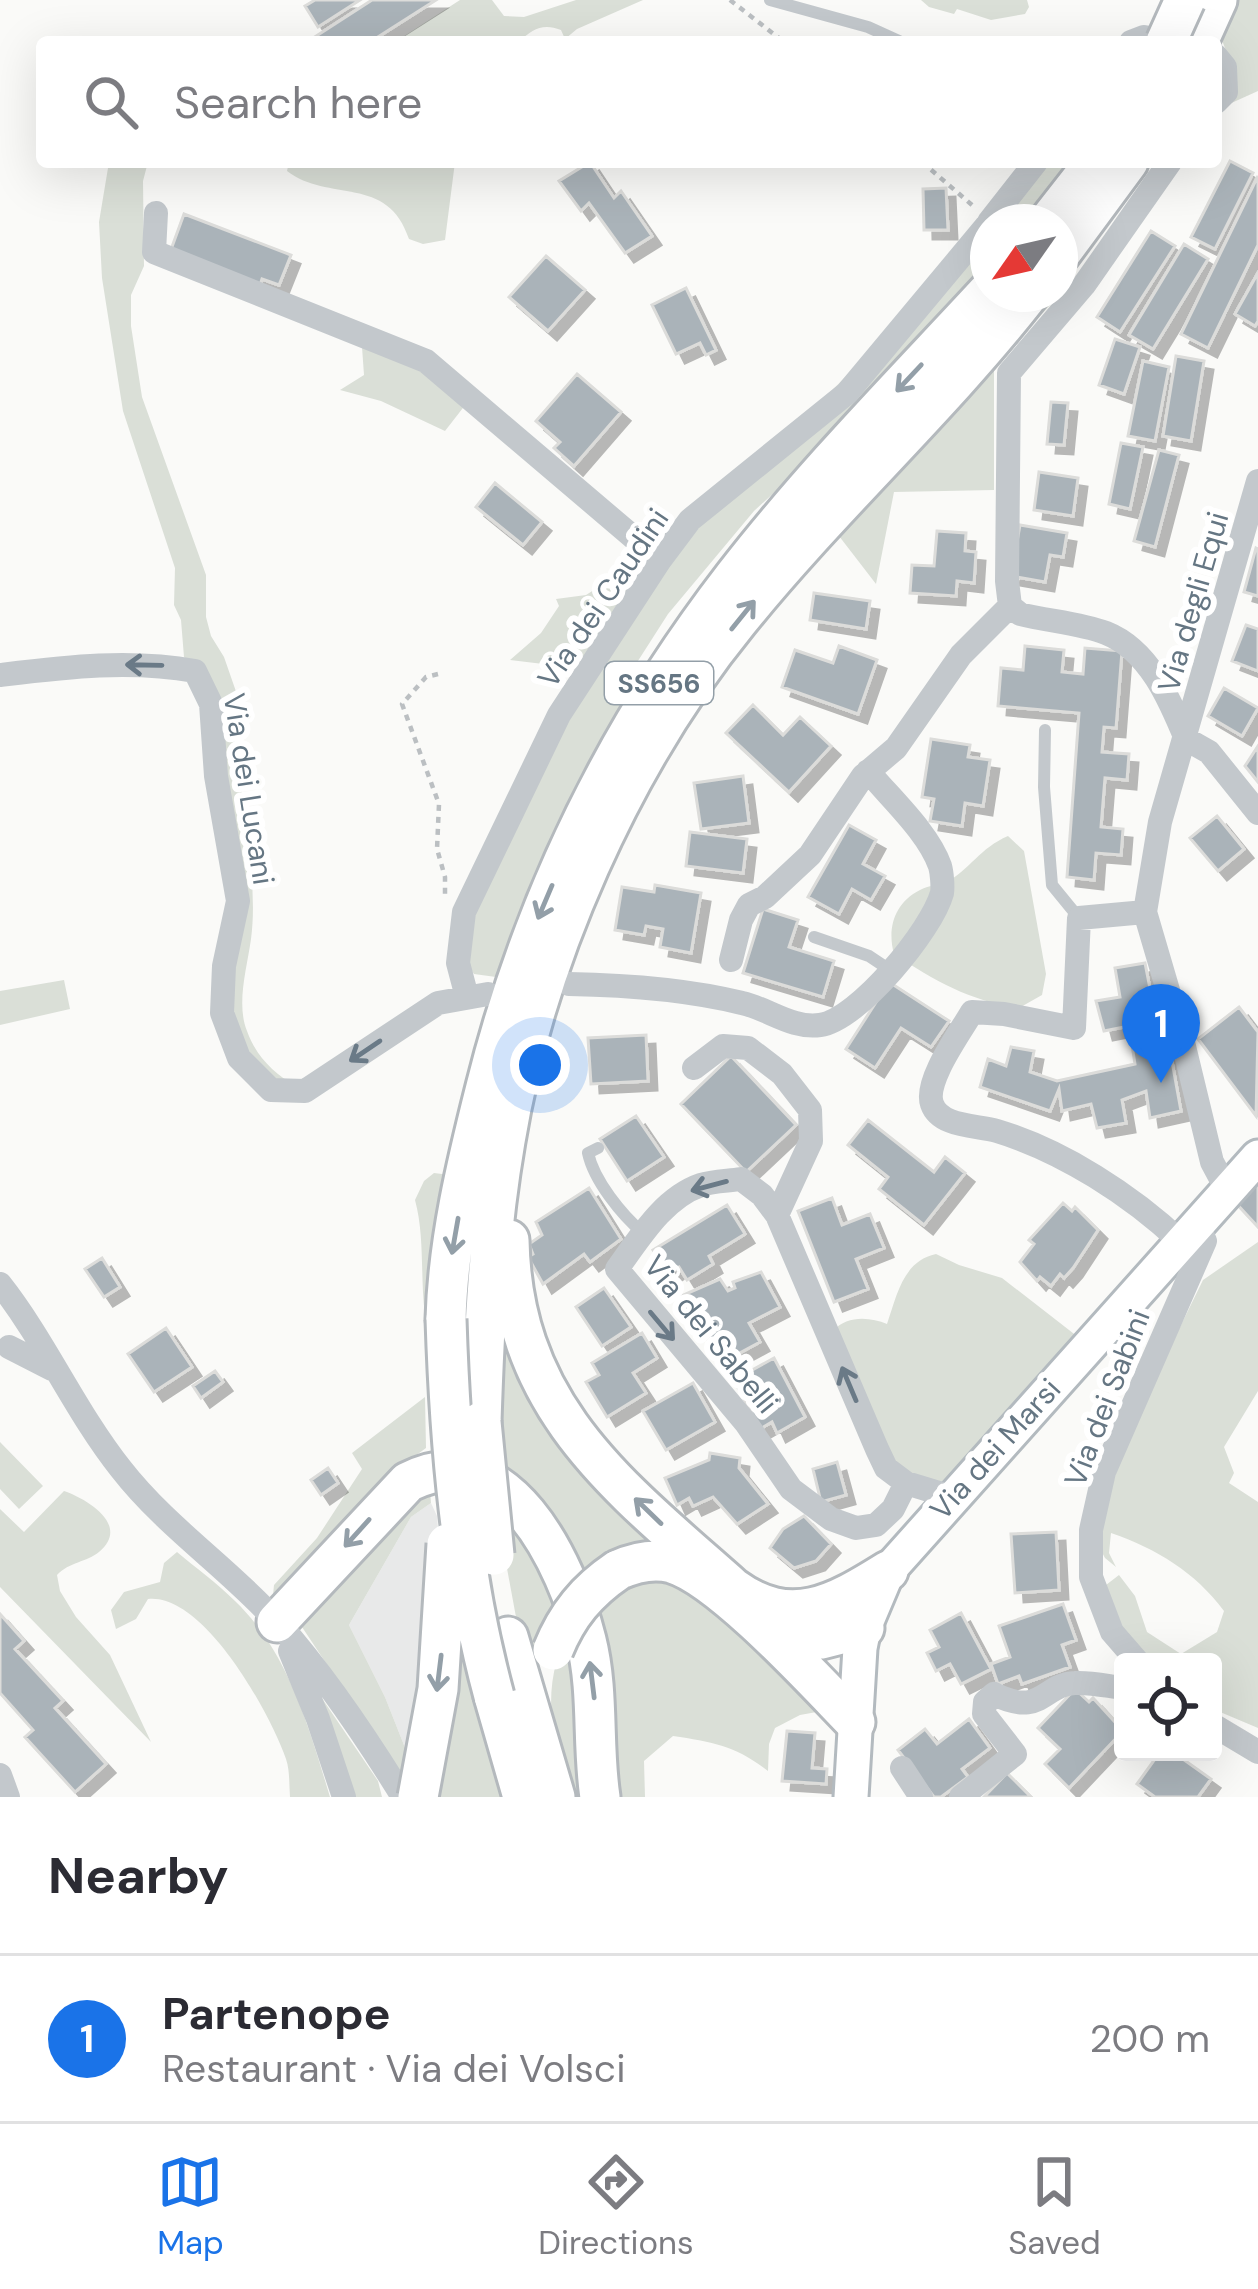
<!DOCTYPE html>
<meta charset="utf-8">
<style>
body{margin:0;font-family:"DM Sans",sans-serif;background:#f7f7f7;color:#2b2b33}
.controls{position:absolute;right:36px;bottom:36px;display:grid;overflow:hidden;border-radius:12px;box-shadow:0 12px 48px #0002}
.controls button{width:108px;height:108px;display:grid;place-items:center;padding:0;border:0;border-bottom:3px solid #e1e1e2;background:#fff;color:#2b2b33;font:60px sans-serif}
.compass{position:absolute;left:970px;top:204px;width:108px;height:108px;border-radius:50%;background:#fff;box-shadow:0 12px 48px #0002;rotate:236deg}
.you{position:absolute;left:540px;top:1065px;width:42px;height:42px;margin:-30px;border:9px solid #fff;border-radius:50%;background:#1a73e8;box-shadow:0 0 0 18px #1a73e833}
.badge{display:grid;place-items:center;width:78px;height:78px;border-radius:50%;background:#1a73e8;color:#fff;font-size:39px;font-weight:700}
.pin{position:absolute;translate:-50% -99px;filter:drop-shadow(0 3px 6px #0008)}
.pin::after{content:'';position:absolute;top:63px;width:42px;height:36px;background:inherit;clip-path:polygon(0 0,100% 0,50% 100%)}
.list{margin:0;padding:0;list-style:none}
h2{display:flex;justify-content:space-between;align-items:center;height:156px;margin:0;padding:0 48px;font-size:51px}
h2 small{font-size:39px;font-weight:400;color:#7c7c81}
.list li{display:grid;grid-template-columns:78px 1fr auto;gap:36px;align-items:center;box-sizing:border-box;height:168px;padding:0 48px;border-top:3px solid #e1e1e2}
.list b{display:block;font-size:45px;white-space:nowrap}
.list p{margin:0;font-size:39px;white-space:nowrap;color:#7c7c81}
.list em{font-size:39px;font-style:normal;color:#7c7c81}
.icon{flex:none;width:66px;height:66px;fill:none;stroke:currentColor;stroke-width:2;stroke-linecap:round;stroke-linejoin:round}
.map{position:relative;flex:none;width:1258px;height:1797px;overflow:hidden}
.search{position:absolute;background:#fff;box-shadow:0 12px 48px #0002;left:36px;right:36px;top:36px;height:132px;display:flex;align-items:center;gap:30px;box-sizing:border-box;padding:0 42px;border-radius:12px;color:#7c7c81;font-size:45px}
.sheet{height:324px;background:#fff}
nav{display:flex;justify-content:space-around;align-items:center;box-sizing:border-box;height:168px;border-top:3px solid #e1e1e2;background:#fff;font-size:33px;color:#7c7c81}
nav a{display:grid;justify-items:center;gap:6px}
nav .on{color:#1a73e8}
.map>svg:first-child{display:block}
.built{fill:#e8e9e9}
.green{fill:#dadfd7}
.building{fill:#aab3b9;stroke:#dcdcda;stroke-width:3;filter:url(#shadow)}
.lines{fill:none;stroke-linecap:round;stroke-linejoin:round}
.secondary-casing{stroke:#b3babf;stroke-width:39}
.trunk-casing{stroke:#b4b9bd;stroke-width:45}
.path{stroke:#bbbfc2;stroke-width:4.5;stroke-dasharray:6 6;stroke-linecap:butt}
.service{stroke:#c3c8cc;stroke-width:12}
.minor{stroke:#c3c8cc;stroke-width:24}
.secondary{stroke:#fff;stroke-width:33}
.trunk{stroke:#fff;stroke-width:39}
.trunk-bridge-casing{stroke:#b4b9bd;stroke-width:45;stroke-linecap:butt}
.trunk-bridge{stroke:#fff;stroke-width:39}
.oneway{stroke:#939fa8}
.oneway2{stroke:#6a7a87}
.labels{text-anchor:middle;dominant-baseline:central;stroke-width:12;stroke-linejoin:round;paint-order:stroke}
.shield{fill:#fff;stroke:#939fa8;stroke-width:3}
.shield-label{font-size:27px;font-weight:bold;fill:#657683}
.street-label{font-size:30px;fill:#657683;stroke:#fff}
</style>
<div class="map">
<svg width="1258" height="1797" viewBox="0 0 1258 1797">
<defs>
<filter id="shadow"><feDropShadow dx="9" dy="9" stdDeviation="0" flood-color="#0004"/></filter>
</defs>
<rect width="100%" height="100%" fill="#fafaf8"/>
<path class="built" d="M431 1503 437 1516 440 1553 415 1773 385 1697 349 1625 411 1517Z"/>
<path class="green" d="M460 0H492L504 16 524 17 576 0H643L577 29 565 39 561 30C543 23 532 29 519 42H395Z
M921 0H1027L1029 7 1025 14 991 20 957 9 954 14 929 7Z
M1228 0H1258V91L1227 105 1228 56 1217 27Z
M109 162H148L143 181 144 266 131 295V326L142 397 206 575V617L211 636 224 657 248 726 237 743C240 803 259 881 251 939 247 968 236 1004 247 1031 256 1056 273 1073 296 1086L263 1078 229 1020 234 945 203 678 184 657 181 620 174 605 175 568 123 411 102 278 99 222Z
M289 162H455L445 240 423 244 409 239C388 174 328 203 287 171Z
M1041 162H1073L1025 222H996Z
M988 233V268L984 273 825 446 754 511 668 614 636 664 611 727 550 842 496 977 474 974 465 961 477 897 552 737 659 565Z
M1053 294H1060L994 367V490L894 492 876 584 839 536Z
M362 347 430 374 466 404 445 431 381 401 340 390 364 375Z
M647 556 654 563 585 669 510 660 541 633 559 606 556 599 586 595Z
M1008 836 1024 851 1046 974 1042 995 1019 1008C970 1001 935 981 894 954 887 929 894 903 920 890 928 885 939 886 947 882 970 869 980 848 1008 836Z
M64 980 70 1009 0 1025V991Z
M434 1173 450 1175 432 1248 425 1315C420 1277 425 1237 415 1200L424 1181Z
M1258 1242V1391L1224 1447 1234 1473 1229 1483 1258 1502V1728L1213 1709V1662H1148L1127 1639 1106 1585 1119 1575 1135 1596 1147 1632 1181 1654 1217 1632 1224 1611C1195 1572 1157 1549 1111 1533L1109 1553 1116 1567 1105 1558 1097 1543 1099 1520 1137 1415 1203 1280Z
M936 1254 959 1265 1002 1278 1078 1337 945 1489 905 1478 887 1458 833 1331C847 1315 870 1317 887 1324 897 1295 903 1261 936 1254Z
M495 1312 653 1534 651 1543 572 1587 497 1475Z
M425 1397 426 1448 381 1481 285 1595H273L274 1585 317 1538 362 1469 352 1453Z
M0 1442 43 1486 19 1509 0 1489Z
M429 1478 431 1503 411 1517 349 1625 385 1697 415 1773 411 1791 300 1624Z
M64 1491C87 1499 131 1525 99 1552 87 1562 69 1562 57 1575L60 1591 76 1617 110 1655 151 1742 0 1587V1509L24 1532Z
M503 1498 565 1596 539 1651 523 1655 506 1563Z
M177 1552C196 1568 217 1583 235 1601 289 1653 309 1728 330 1797H290C289 1784 290 1771 286 1759 270 1713 204 1593 148 1599L136 1619 116 1629 111 1610 124 1592 160 1582 164 1563Z
M627 1572 691 1587 822 1711 800 1715 775 1728 769 1744 768 1771C736 1746 713 1742 673 1736L644 1761 645 1797H602L584 1624Z
M455 1616 508 1797H426Z
M576 1620 595 1797H569C550 1736 538 1676 576 1620Z
M313 1685 378 1781 382 1797H349Z"/>
<path class="building" d="M315 0H360L318 27 305 6Z
M372 0H436L370 42H307Z
M1230 161 1253 173 1215 249 1191 237Z
M590 162 614 198 621 191 652 236 625 253 589 203 581 211 559 181Z
M1258 176V245L1208 348 1181 334Z
M946 188 948 230H924L923 189Z
M184 214 291 255 279 285 262 279 260 285 169 255Z
M1151 231 1175 246 1120 332 1097 317Z
M1184 244 1208 259 1153 349 1129 335Z
M546 256 585 290 548 331 509 297Z
M1258 273V321L1255 326 1235 314Z
M686 288 716 350 706 355 700 343 676 354 652 305Z
M1115 339 1140 347 1124 394 1099 385Z
M1176 356 1204 361 1191 441 1163 436Z
M1143 361 1169 367 1155 441 1128 436Z
M577 374 621 412 574 466 554 448 560 442 536 421Z
M1051 402 1068 403 1064 445 1047 444Z
M1121 443 1143 447 1130 509 1109 504Z
M1159 450 1179 455 1155 547 1134 541Z
M1039 472 1078 478 1073 516 1034 510Z
M495 483 542 522 523 545 476 507Z
M1020 525 1067 533 1063 557 1050 555 1045 582 1011 576Z
M937 531 966 533 965 551 976 552 974 583 957 581 956 596 910 593 912 565 934 566Z
M1256 548 1258 549V596L1244 592Z
M814 593 870 601 866 629 810 620Z
M1246 625 1258 629V671L1232 661Z
M839 646 877 660 858 714 782 687 795 650 833 663Z
M1025 646 1064 650 1062 672 1083 674 1085 648 1122 651 1116 728 1104 727 1102 752 1129 754 1127 780 1105 778 1101 827 1123 829 1121 855 1096 853 1094 880 1067 877 1079 713 998 706 1001 668 1023 670Z
M1224 688 1258 708 1242 736 1208 716Z
M753 705 783 735 800 717 831 746 789 792 726 733Z
M931 739 970 745 968 757 990 760 983 806 965 803 962 826 930 821 934 799 922 797Z
M1258 746V782L1245 766Z
M743 776 749 823 701 829 694 783Z
M1217 816 1244 849 1218 871 1190 838Z
M849 825 876 840 863 864 885 876 871 900 852 889 839 914 808 897Z
M690 832 747 839 743 873 686 866Z
M655 885 701 893 691 953 660 947 663 929 646 926 644 935 615 930 622 887 654 892Z
M763 909 798 920 789 947 834 961 823 997 743 973Z
M1145 963 1161 1045H1169L1181 1111 1150 1118 1146 1091 1122 1100 1126 1123 1097 1128 1091 1104 1062 1111 1059 1089 1050 1111 980 1087 988 1059 1006 1066 1011 1047 1034 1051 1030 1072 1057 1081 1135 1064 1129 1026 1104 1031 1096 1001 1120 997 1115 968Z
M889 982 949 1021 931 1047 901 1028 875 1068 846 1049Z
M1239 1007 1258 1032 1256 1116 1198 1039Z
M646 1035 648 1081 591 1084 588 1038Z
M731 1056 796 1125 746 1172 681 1104Z
M636 1116 664 1157 627 1181 600 1139Z
M868 1120 934 1172 945 1157 965 1173 924 1225 879 1189 888 1177 848 1145Z
M1258 1179V1227L1234 1201Z
M589 1188 621 1239 590 1262 584 1254 543 1284 528 1257 533 1254 529 1244 542 1235 536 1222Z
M832 1198 842 1225 870 1214 884 1248 856 1259 868 1289 834 1302 798 1211Z
M1063 1203 1072 1211 1075 1207 1098 1230 1073 1268 1064 1278 1060 1274 1051 1286 1040 1277 1037 1281 1020 1262 1034 1244 1029 1240Z
M727 1205 745 1234 709 1256 713 1264 687 1280 679 1267 668 1274 653 1250Z
M102 1258 120 1287 104 1297 85 1269Z
M761 1272 780 1307 749 1323 760 1342 721 1363 699 1325 690 1328 681 1296 720 1279 728 1291 735 1288 733 1282Z
M604 1288 631 1327 602 1346 576 1307Z
M166 1328 192 1367 154 1392 128 1354Z
M642 1333 657 1358 633 1373 646 1393 607 1417 586 1382 599 1375 592 1363Z
M774 1358 805 1417 777 1433 772 1422 760 1429 734 1380Z
M215 1371 223 1382 201 1398 193 1386Z
M693 1383 715 1422 666 1450 643 1411Z
M710 1453 740 1458 739 1468 768 1504 737 1524 713 1497 693 1506 689 1498 677 1505 665 1478 709 1460Z
M837 1462 846 1495 821 1502 813 1469Z
M328 1468 338 1483 321 1495 311 1480Z
M804 1516 831 1544 816 1561 794 1568 770 1548 783 1529Z
M1056 1532 1059 1590 1015 1593 1011 1534Z
M1063 1604 1076 1640 1062 1645 1070 1667 1022 1684 1019 1676 998 1684 991 1664 1010 1657 999 1626Z
M961 1613 991 1669 961 1684 950 1664 936 1671 927 1653 939 1647 930 1630Z
M0 1614 24 1641 15 1649 63 1701 55 1708 106 1764 75 1792 25 1737 33 1730 0 1693Z
M1075 1689 1089 1702 1093 1698 1123 1731 1069 1788 1045 1764 1060 1749 1038 1728Z
M969 1719 990 1748 962 1769 968 1777 941 1797H934L898 1750 925 1729 937 1744Z
M787 1731 815 1733 812 1768 827 1769 826 1784 782 1781Z
M1160 1752H1173L1211 1779 1198 1797H1155L1137 1784Z
M1007 1773 1031 1797H984Z"/>
<g class="lines">
<g class="secondary-casing">
<path id="secondary" d="M851 1797 860 1648 864 1628 888 1571 1258 1157"/>
</g>
<g class="trunk-casing">
<path id="trunk" d="M1198 42 1217 0
M1048 222 1095 162
M1060 254 1128 162
M509 1240C512 1408 618 1486 733 1588 791 1630 835 1604 888 1571
M446 1319C448 1241 467 1162 486 1087 533 899 616 730 734 577 812 476 902 385 988 292
M481 1422C484 1328 489 1234 505 1141 535 960 622 763 738 621 829 508 939 409 1029 294
M618 1570C636 1562 653 1558 672 1563 722 1578 816 1682 855 1722
M277 1622 408 1482C506 1432 567 1564 586 1640 599 1692 592 1745 600 1797
M771 1636 821 1639 864 1628
M508 1637 555 1797
M494 1696 523 1797"/>
</g>
<path class="path" d="M730 0 784 42
M922 162 972 205
M438 674 426 677 402 704 439 804 437 849 445 877V899"/>
<path class="service" d="M770 0 868 27 901 42
M1045 730 1044 787 1052 885 1079 918
M814 937 869 956 890 970
M598 1148 588 1153C594 1181 622 1215 643 1233"/>
<path class="minor" d="M1131 42 1144 37 1172 42
M1216 56 1225 67 1226 92 1216 102
M156 213 154 252 426 361 660 560
M989 222 1036 162
M1010 606 1007 581 1009 373 1084 285 1170 162
M1010 606 1020 614C1047 621 1080 623 1106 633 1149 650 1170 700 1186 739
M0 675C66 667 129 659 195 671L211 704 216 776 238 901 224 966 222 1013 239 1058 271 1090 305 1091 438 1003 488 994
M1186 739 1209 752 1258 813
M1145 912 1079 918 1074 1028 1004 1014 972 1012C960 1033 924 1081 932 1104 940 1127 976 1125 997 1131 1063 1151 1131 1195 1181 1242
M731 960 741 920 749 905 765 897 810 855 863 776 896 748 961 655 1010 606
M569 984C627 985 685 989 742 1003 769 1009 792 1029 820 1025 858 1020 932 930 942 893 943 887 942 873 940 866 928 832 891 799 868 771
M467 997 458 963 464 912 559 715 660 560 690 520 847 393 988 224
M694 1068 723 1046 748 1048 782 1074 810 1110 811 1141 777 1215
M1227 1190 1212 1162 1182 1038 1145 912 1160 822 1258 481
M0 1284C45 1341 75 1411 121 1469 167 1528 230 1569 279 1624 326 1677 366 1737 403 1797
M9 1347 52 1369
M906 1483 886 1468 877 1449 777 1215 762 1195 741 1179C729 1181 713 1181 701 1185 663 1198 639 1239 617 1269L746 1423 791 1489 831 1519 856 1528 876 1525 893 1509 906 1483 952 1497
M290 1651 318 1719 344 1797
M1138 1662 1112 1632 1091 1577V1530L1104 1472 1205 1241 1197 1223
M1213 1725 1258 1752
M902 1768 921 1797
M0 1775 8 1797
M961 1797 1015 1754 984 1714 985 1702 994 1694C1042 1718 1043 1684 1075 1683 1090 1682 1107 1686 1123 1688"/>
<use href="#secondary" class="secondary"/>
<use href="#trunk" class="trunk"/>
<g class="trunk-bridge-casing">
<path id="trunk-bridge" d="M1166 42 1185 0
M446 1319C450 1445 461 1574 494 1696
M481 1422 494 1555
M553 1650C567 1615 587 1591 618 1570
M418 1797 438 1689 447 1544"/>
</g>
<use href="#trunk-bridge" class="trunk-bridge"/>
</g>
<defs><path id="oneway-shaft" d="M-6 0H5M1.5-3L5.5 0L1.5 3" fill="none" stroke-width="1.6" stroke-linecap="round" stroke-linejoin="round" transform="scale(3)"/></defs>
<g class="oneway">
<use href="#oneway-shaft" transform="translate(909 378) rotate(133)"/>
<use href="#oneway-shaft" transform="translate(743 615) rotate(-51)"/>
<use href="#oneway-shaft" transform="translate(545 902) rotate(113)"/>
<use href="#oneway-shaft" transform="translate(455 1236) rotate(100)"/>
<use href="#oneway-shaft" transform="translate(648 1511) rotate(-136)"/>
<use href="#oneway-shaft" transform="translate(357 1533) rotate(132)"/>
<use href="#oneway-shaft" transform="translate(439 1673) rotate(97)"/>
<use href="#oneway-shaft" transform="translate(592 1680) rotate(-97)"/>
</g>
<g class="oneway2">
<use href="#oneway-shaft" transform="translate(144 665) rotate(-179)"/>
<use href="#oneway-shaft" transform="translate(365 1051) rotate(146)"/>
<use href="#oneway-shaft" transform="translate(709 1186) rotate(165)"/>
<use href="#oneway-shaft" transform="translate(662 1326) rotate(50)"/>
<use href="#oneway-shaft" transform="translate(849 1384) rotate(-113)"/>
</g>
<g class="labels">
<rect class="shield" x="605" y="662" width="108" height="42" rx="9"/>
<g class="shield-label">
<text x="659" y="683">SS656</text>
</g>
<g class="street-label">
<text transform="translate(603 598) rotate(-56)">Via dei Caudini</text>
<text transform="translate(1193 602) rotate(-74)">Via degli Equi</text>
<text transform="translate(249 789) rotate(81)">Via dei Lucani</text>
<text transform="translate(711 1334) rotate(51)">Via dei Sabelli</text>
<text transform="translate(1107 1398) rotate(-69)">Via dei Sabini</text>
<text transform="translate(995 1449) rotate(-48)">Via dei Marsi</text>
</g>
</g>
</svg>
<div class="controls">
<button><svg class="icon" aria-label="locate" viewBox="0 0 24 24"><circle cx="12" cy="12" r="6"/><path d="M12 2v4M12 18v4M2 12h4M18 12h4"/></svg></button>
</div>
<svg class="compass" viewBox="-18 -18 36 36"><path d="M0-13l5 13h-10z" fill="#e53935"/><path d="M0 13l5-13h-10z" fill="#7c7c81"/></svg>
<div class="you"></div>
<div class="pin badge" style="left:1161px;top:1083px">1</div>
<div class="search"><svg class="icon" aria-label="search" viewBox="0 0 24 24"><circle cx="10" cy="10" r="6"/><path d="M15 15l6 6"/></svg>Search here</div>
</div>
<section class="sheet">
<h2>Nearby<small></small></h2>
<ul class="list">
<li><span class="badge">1</span><div><b>Partenope</b><p>Restaurant · Via dei Volsci</p></div><em>200 m</em></li>
</ul>
</section>
<nav>
<a class="on"><svg class="icon" aria-label="map" viewBox="0 0 24 24"><path d="M3 6l6-2 6 2 6-2v14l-6 2-6-2-6 2zM9 4v14M15 6v14"/></svg>Map</a>
<a><svg class="icon" aria-label="directions" viewBox="0 0 24 24"><path d="M12 3l9 9-9 9-9-9zM9 14v-3h6M13 9l2 2-2 2"/></svg>Directions</a>
<a><svg class="icon" aria-label="saved" viewBox="0 0 24 24"><path d="M7 4h10v16l-5-4-5 4z"/></svg>Saved</a>
</nav>
